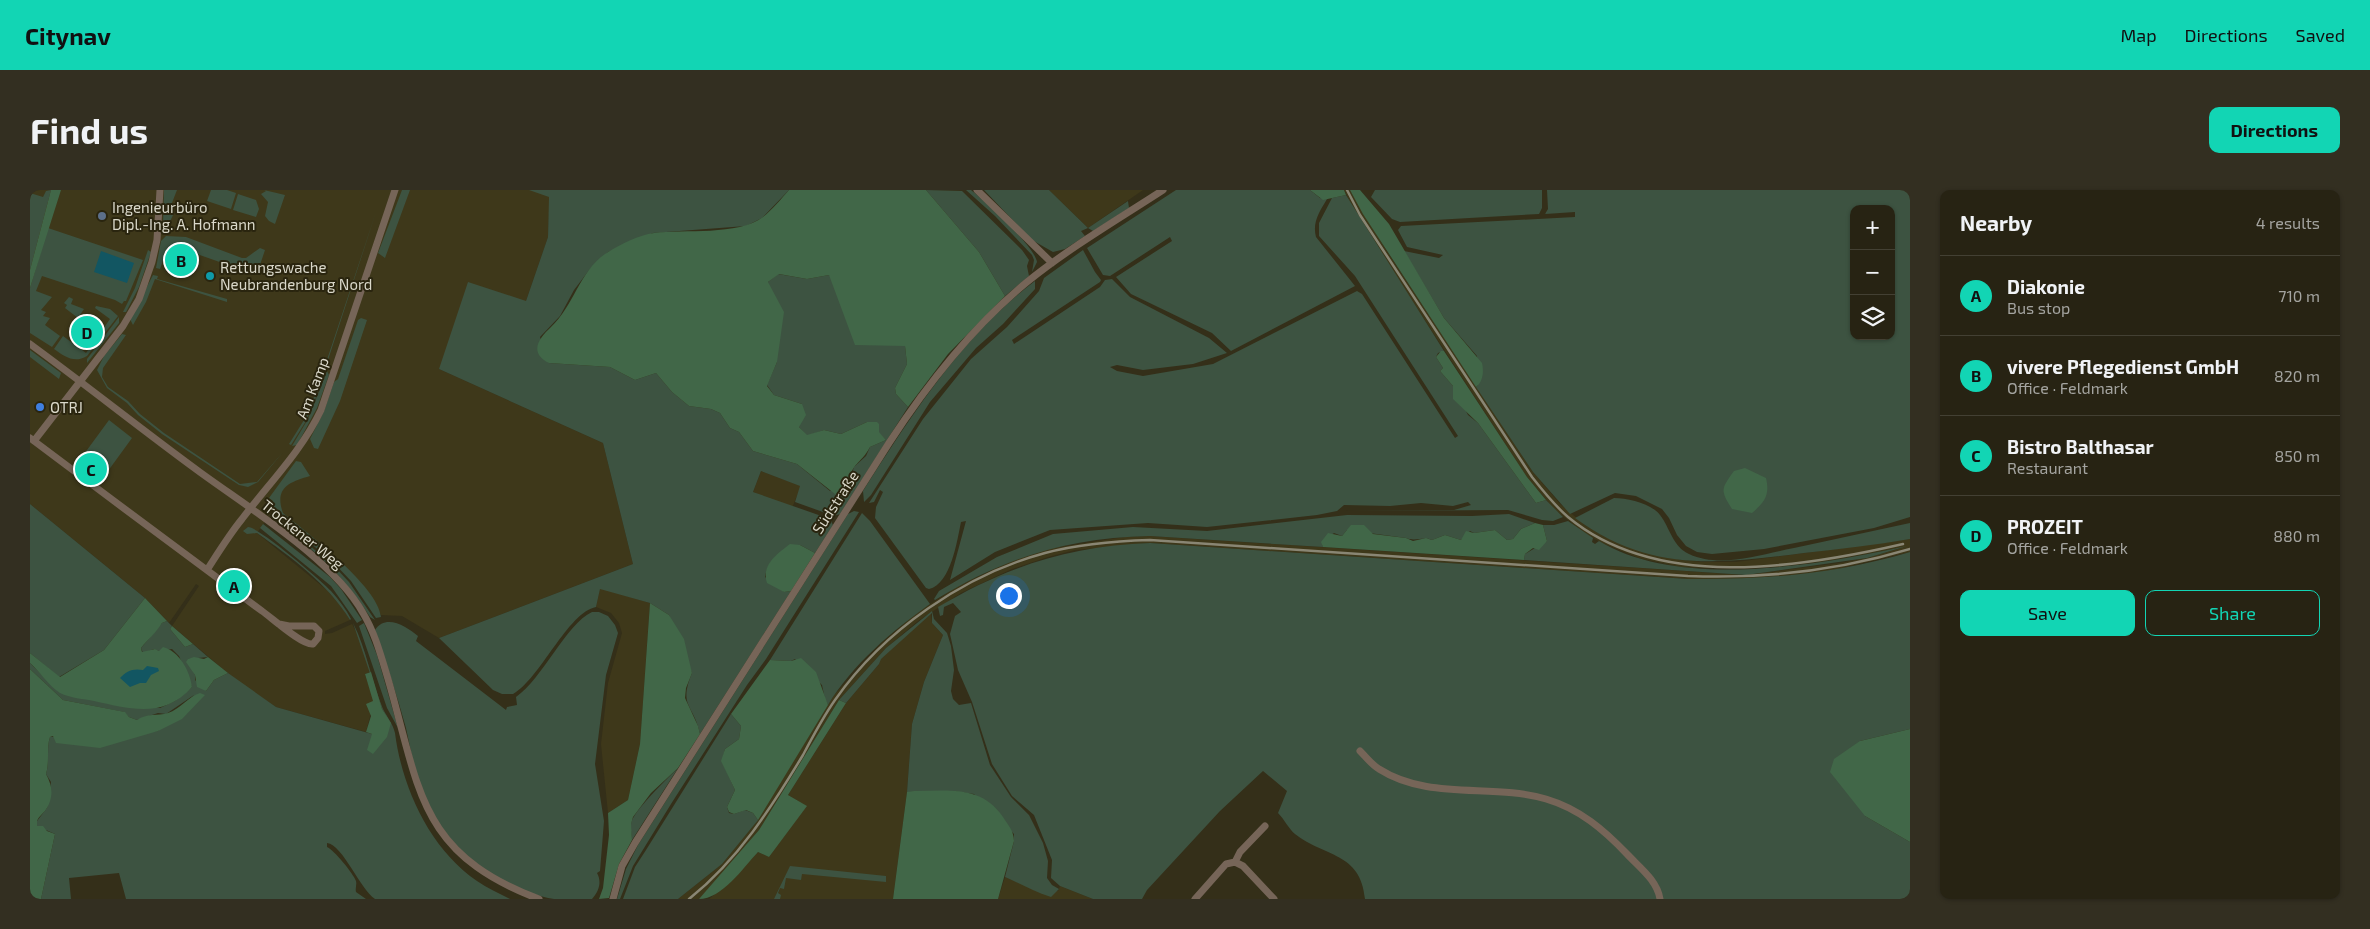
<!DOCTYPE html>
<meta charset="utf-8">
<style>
body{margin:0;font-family:"Exo 2",sans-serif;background:#332f21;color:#f1f3f6}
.controls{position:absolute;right:15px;top:15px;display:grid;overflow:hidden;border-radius:10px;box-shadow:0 1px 4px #0004}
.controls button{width:45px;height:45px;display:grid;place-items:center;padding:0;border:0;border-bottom:1px solid #434033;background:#272313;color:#f1f3f6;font:25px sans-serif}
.you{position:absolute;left:978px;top:405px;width:18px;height:18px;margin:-12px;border:4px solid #fff;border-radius:50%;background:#1a73e8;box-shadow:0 0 0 8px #1a73e833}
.badge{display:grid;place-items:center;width:32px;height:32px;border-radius:50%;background:#12d5b4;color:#111;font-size:16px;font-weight:700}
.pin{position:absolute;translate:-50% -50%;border:2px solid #fff;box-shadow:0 1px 5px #0006}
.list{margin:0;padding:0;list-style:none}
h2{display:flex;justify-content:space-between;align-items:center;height:65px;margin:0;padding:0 20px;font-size:21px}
h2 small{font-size:16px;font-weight:400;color:#a4a4a0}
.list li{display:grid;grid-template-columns:32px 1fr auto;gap:15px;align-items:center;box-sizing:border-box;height:80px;padding:0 20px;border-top:1px solid #434033}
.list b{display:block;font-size:19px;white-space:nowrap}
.list p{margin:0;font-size:16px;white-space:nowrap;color:#a4a4a0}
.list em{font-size:16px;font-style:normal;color:#a4a4a0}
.actions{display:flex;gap:10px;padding:15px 20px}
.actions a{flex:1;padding:11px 0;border:1px solid #12d5b4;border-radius:10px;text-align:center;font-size:18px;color:#12d5b4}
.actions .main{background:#12d5b4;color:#111}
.icon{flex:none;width:28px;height:28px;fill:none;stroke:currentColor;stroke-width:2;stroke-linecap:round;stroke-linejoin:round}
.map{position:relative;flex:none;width:1880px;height:709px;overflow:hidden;border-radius:10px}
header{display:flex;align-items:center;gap:30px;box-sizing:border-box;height:70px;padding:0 25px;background:#12d5b4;color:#111}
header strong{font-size:24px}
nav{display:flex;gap:28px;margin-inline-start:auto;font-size:18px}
.intro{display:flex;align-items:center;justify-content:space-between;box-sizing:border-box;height:120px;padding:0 30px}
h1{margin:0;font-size:35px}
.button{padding:12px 22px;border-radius:10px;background:#12d5b4;color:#111;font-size:18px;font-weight:700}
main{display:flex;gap:30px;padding:0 30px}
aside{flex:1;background:#272313;border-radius:10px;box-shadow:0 1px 4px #0004}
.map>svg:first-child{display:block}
.built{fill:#3e381a}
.green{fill:#3d5341;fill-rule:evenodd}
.forest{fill:#416748}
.water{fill:#125662}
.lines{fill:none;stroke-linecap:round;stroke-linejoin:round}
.minor{stroke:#766558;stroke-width:7}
.rail{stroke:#898674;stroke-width:2.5}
.service-dot{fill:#5c6f8a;stroke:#2a250f;stroke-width:2}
.culture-dot{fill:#0f9aa8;stroke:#2a250f;stroke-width:2}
.shop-dot{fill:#3f7fe0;stroke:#2a250f;stroke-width:2}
.labels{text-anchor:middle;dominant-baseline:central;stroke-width:4;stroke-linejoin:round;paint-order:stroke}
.poi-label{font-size:15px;fill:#dad8ca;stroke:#2a250f;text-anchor:start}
.street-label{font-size:15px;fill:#dad8ca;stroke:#2a250f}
</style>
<header>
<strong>Citynav</strong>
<nav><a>Map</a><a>Directions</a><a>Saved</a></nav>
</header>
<div class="intro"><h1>Find us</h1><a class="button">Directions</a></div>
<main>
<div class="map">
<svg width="1880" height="709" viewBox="0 0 1880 709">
<rect width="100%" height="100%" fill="#342f19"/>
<path class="built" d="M0 0H520L518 47 496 111 409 179 573 253 603 374 409 448 372 426 351 425 337 401 300 362 253 324 241 323 227 343 298 401 314 420 320 430 295 441V444L302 443 322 434 329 447 341 482 335 484 344 511 336 542 246 517 206 490 142 436 169 396 166 394 139 433 115 408 0 314Z
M1019 0H1113L1058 38Z
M1314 0H1320L1356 60 1503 282 1530 314 1555 335 1575 347 1651 370 1673 372H1706L1880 349V362L1795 382 1716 390 1658 389 1120 353 1045 360 1018 367 982 379 931 403 888 431 856 458 809 510 729 640 674 705 669 709H648L692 674 723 636 804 505 852 453 884 425 928 396 979 372 1016 359 1095 347 1120 346 1716 385 1810 373 1837 368 1870 358 1798 371 1746 377 1673 378 1651 377 1609 368 1572 353 1553 342 1524 319 1497 287 1327 26Z
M731 281 771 296 762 318 723 302Z
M570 398 620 413 610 554 598 610 578 623 571 554 578 493 592 443 589 433 581 423 566 417Z
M901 423 902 433 913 445 894 492 882 534 877 602 863 709H679L698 693 728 662 739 667 776 616 758 605 816 513 849 474 850 469Z
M975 687 999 697 1028 701 1030 696 1063 709H968Z"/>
<path class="green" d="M21 0 0 80V3L13 7 16 1Z
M134 0H147L140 18 143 25 137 38 133 35Z
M181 0H197L206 3 201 19 177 11Z
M234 0 255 5 245 34 239 31 235 26 238 12 231 4 236 1Z
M372 0H380L355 68 348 63Z
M499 0H759L732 28 716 36 623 43 578 62 560 79 544 100 530 126 510 147 519 173 580 177 605 190 626 183 642 202 659 216 681 219 690 223 700 238 709 242 723 261 767 274 800 301 821 286 824 277 836 266 840 257 856 250 837 232 811 244 794 240 777 246 769 237 772 214 744 205 737 195 747 172 738 92 748 84 777 89 799 85 875 156 877 174 865 198 866 204 878 217 810 324 804 326 765 312 770 296 731 281 723 302 800 329 803 335 785 363 770 355C752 363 739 366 735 387L754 402 761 401 670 544C664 514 648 517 662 483L639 425 620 413 570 399 566 417C538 422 510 489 483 504H472L463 500 409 448 603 374 573 253 409 179 438 92 496 111 518 47 519 7Z
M896 0 932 1 992 60 999 70 997 76 999 86 975 106 949 62Z
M936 0H941C955 11 1005 57 1007 72L1002 82 1004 70 1002 65 965 26Z
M954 0H1019L1058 38 1098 11 1099 18 1063 41 1058 38 1051 41 1055 46 1035 59 1023 62 1002 50Z
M1146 0H1280L1290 8 1297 9C1290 21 1282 32 1286 47L1325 96 1201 161 1182 143 1101 104 1086 87 1142 51 1140 47 1080 86 1073 85 1057 58Z
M1345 0H1512V18L1509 24 1370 32 1362 29 1341 7Z
M1517 0H1880V327L1844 338 1734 359 1682 364 1667 362 1656 356 1647 345 1639 328 1632 319 1606 306 1585 303 1540 324 1503 282 1446 197 1448 195 1447 166 1414 128 1374 61 1409 68 1413 65 1377 57 1368 40 1371 36 1545 27V22L1515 24 1518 19ZM1824 19H1861V146H1824Z
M208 4 226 10 229 19 226 27 203 20Z
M1316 5 1414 161 1408 163 1406 167 1413 178 1410 181 1423 196 1438 225 1448 233 1506 313 1516 310 1533 327 1523 331 1512 330 1478 320 1315 321 1424 320 1441 315 1438 312 1423 316 1391 313 1360 316 1314 315 1307 321 1287 325 1177 337 1118 333 1020 340 965 362 920 390 936 331 931 332C927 351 921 394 899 399L896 398 845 328 846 317 853 302 850 300 844 312 839 313 893 229 941 169 977 137 1009 101 1014 88 1053 60 1065 82 1071 90 1070 92 982 150 984 154 1070 97 1075 90 1082 89 1100 107 1179 148 1197 163 1163 174 1113 180 1087 175 1080 177 1087 181 1113 186 1183 174 1327 101 1332 104 1425 248 1428 246 1325 86 1289 46V33L1302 8Z
M347 19 285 210 276 231 261 255 259 254 274 230 287 200Z
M18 38 113 70 96 111H94L92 114 85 110 12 86 6 101 22 107 11 120 16 122 13 126 20 128 15 135 30 146 22 157 0 143V98Z
M136 46 156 47 212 68H216L230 58 235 60 229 78 220 75 218 82 147 57H142L141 62 138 57 130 79 126 78 131 51Z
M118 60 121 62 109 97 96 122H93L105 98Z
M123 85 128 86 127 89 197 109V112L125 89 116 112 103 135 100 129Z
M1005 91V99L973 134 946 158 900 212 841 305 834 312 833 301C882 225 931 147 1005 91Z
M39 107 43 109 41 114 54 119 48 128 35 118 37 115 34 113Z
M66 116 80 119 88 126 57 166C44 174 34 166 24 159L33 146 56 163 80 129 65 118Z
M89 127V133L57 173V169Z
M331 128 337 130 310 211 288 259 284 258 280 249 294 221 304 192 308 189 328 130Z
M92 144 96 145 73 178 72 187 78 197 98 211 110 224 134 243 210 294 227 292 253 262 228 292 218 297 209 295 132 244 108 225 97 213 77 198 67 180 74 166Z
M0 160 31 183 29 189 0 167Z
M297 181 299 185 287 218 267 255 262 256 278 229Z
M79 230 102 248 70 292 66 289 71 281 58 271 52 279 46 275Z
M266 271 271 272 280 286C259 292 244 298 253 323 277 343 348 396 351 427L346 428 321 391 302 371 303 367 299 369 243 321 241 314 243 311 239 308Z
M1584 308C1598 308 1622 314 1630 325 1640 338 1643 357 1659 364 1691 379 1732 364 1764 358 1803 350 1841 341 1880 333V349C1845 355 1810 359 1774 363 1688 374 1620 383 1545 328Z
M0 314 115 408 74 460 29 487 0 463Z
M824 321 829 322 736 469 717 495 641 614 603 676 590 709H587L596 679 608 655 818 324Z
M241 323 304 376 319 392 345 430 340 427 328 409 304 380Z
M832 323 840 331 900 414C862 441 822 475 798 515L795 509 792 495 765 469 761 471 740 470Z
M1479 324 1505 333 1491 339 1483 349 1477 350 1465 340 1444 343 1440 341 1431 350 1415 345 1402 350C1393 346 1386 352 1376 348L1317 340 1312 346 1304 343 1292 352 1293 357 1120 346C1037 348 976 367 905 410L904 409 909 401 967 367 1023 344 1103 337 1177 341 1317 325 1442 326Z
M1538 331 1563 348 1562 352 1565 354 1569 351C1650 400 1789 375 1877 356L1837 368 1716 385 1494 370 1495 364 1517 351 1513 335H1524Z
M233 334 300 387 311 399 332 430 327 433 301 396 230 338Z
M218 337C229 337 291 390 301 401 309 410 316 419 321 429L320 430C298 394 261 367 227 343L217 344 213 341Z
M1120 353 1658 389C1735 390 1806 384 1880 362V539L1830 551 1835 626 1880 652V709H1335C1331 662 1294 667 1265 644 1259 639 1254 629 1248 623L1257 601 1233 581 1190 621 1117 700 1112 709H1063L1030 696 1021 688 1022 670 1004 625 982 606 962 574 942 512 928 480 920 444 925 426 931 422 923 413 914 417 913 425 910 426 908 417C977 376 1040 356 1120 353Z
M902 421 904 429 917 443 921 456 924 480 921 501 923 509 929 515 941 513 960 575 981 607 999 625 1013 653 1018 671 1017 688 1022 695 1029 699 1021 707C1004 702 991 694 975 687L984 651V644L944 604 923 601 877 602 882 534 894 492 913 445 902 433V423L851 469 849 474 816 513 809 510 856 458Z
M562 422H569L578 426 585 435 588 443 576 485 565 574 574 631 570 681 567 683C572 692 569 701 562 709 550 709 536 709 524 709 469 699 417 659 395 608 385 586 381 561 376 538 367 505 356 473 345 440 356 423 377 437 388 446L386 451 476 520 477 517 487 515 486 507C513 488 536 434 562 422Z
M137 431 142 436 140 439 155 457 163 454 178 467 158 469 165 485V490L176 501 184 490 198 483 246 517 342 544 360 533 352 519 323 433C337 460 341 491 353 519 357 527 363 534 365 543 372 597 399 658 447 691 457 698 469 703 480 709H345C330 699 313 655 297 653V657C304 660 323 683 326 691 327 695 325 698 326 702L336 709H96L89 683 39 688 41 709H11L25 644 7 636V631L17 618 21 592 16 584C20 571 16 559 20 547L128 541 164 505 136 524 128 523 107 530 99 527 94 522 33 510 0 479V473L28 501 130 518 145 511 162 497 149 466 142 459 129 461 124 459 113 463 111 458 132 433Z
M334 433 347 465 368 538 357 518 329 436Z
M701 524 711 536 709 549 695 559 692 571 705 600 697 617 699 623 704 624 715 620 723 623 728 630 692 674 648 709H593L605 677 616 660Z
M648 578 602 650C602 645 600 639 601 634 602 622 638 588 648 578Z
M760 676 856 686V692L772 684 771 690 756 688 754 699 750 698 748 703 751 705 750 709H744Z"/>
<path class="forest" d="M21 0H31L0 98V80Z
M759 0H896L949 62 975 106 918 164 878 217 866 204 865 198 877 174 875 156 825 155 799 85 777 89 749 84 738 92 754 122 747 172 737 196 744 205 772 214 776 225 769 237 777 245 794 240 811 244 837 232H847L849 234V242L856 250 840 257C836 265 831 269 825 276 818 285 819 299 805 304L767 274 723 261 709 242 700 238 690 223 681 219 659 216 642 202 626 183 605 190 580 177 519 173C499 163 508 149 521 137 544 116 550 79 578 62 591 54 609 45 624 43 654 39 708 46 733 27 742 20 751 9 759 0Z
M1280 0H1314L1316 5 1293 10Z
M1320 0H1330L1359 34 1414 128 1452 173C1454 181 1453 192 1446 197L1333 24Z
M1411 161H1414L1497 287 1516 310 1506 313 1448 233 1423 209V196L1410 181 1413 178 1406 167Z
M1715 278 1736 288C1740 305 1735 312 1722 323L1702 319C1690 300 1691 299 1704 281Z
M1505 333 1513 335 1517 351 1509 360 1503 358 1495 364 1494 370 1293 357 1291 352 1298 343 1312 346 1321 335H1334L1343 344 1376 348 1383 351 1396 348 1402 350 1415 345 1431 350 1436 341 1444 343 1465 340 1477 350 1483 349 1491 339Z
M760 354 770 355 785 363 761 401 754 402 737 393C731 375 747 364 760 354Z
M115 408 137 431 132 433C126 443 118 449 111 458L112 462 125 459 129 461 133 457C149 461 160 481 162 497 134 529 100 519 64 511 54 509 40 508 30 503 19 496 10 482 0 473V463L30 487 74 460Z
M620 413 639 425 654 449 662 483 656 498 655 508 668 536 670 544 648 578 621 603 603 627 601 634 602 650 589 674 579 708 569 709 573 698 579 645 578 623 598 610 610 554Z
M142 436 163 454 155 457 140 439Z
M164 467 174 469 178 467 198 483 184 490 176 501 167 497 165 485 156 472 158 469Z
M771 468 786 482 798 515 728 630 723 623 716 620 704 624 699 622 697 617 705 600 691 571 695 559 709 549 711 536 701 524 740 470 761 471Z
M0 479 33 510 95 522 99 527 107 530C117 523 127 526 138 523 150 519 158 507 170 503L175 505 152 529 128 541 70 558 26 553 23 546 20 547C16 559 20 571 16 584 22 595 24 606 17 618 14 623 9 626 7 631V636H13L17 641 25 644 11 709H0Z
M341 482 352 519 361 533 357 547 343 564 337 560 342 544 336 542 341 526 336 514 343 511 335 484Z
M809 510 816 513 758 605 777 616 739 667 728 662C713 678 692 709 669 709L729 640Z
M1880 539V652L1835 626 1800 582 1804 569 1830 551Z
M884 601C919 601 951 595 973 627 978 635 984 641 984 651L968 709H863L877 602Z"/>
<path class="water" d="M71 61 104 73 97 93 64 82Z
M117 476 128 478 129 481 121 485 116 493H110L100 497 90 488C96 481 103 478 113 480Z"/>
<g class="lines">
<path class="minor" d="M947 0 1022 73
M0 154C56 195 111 239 167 280 217 317 303 369 333 423 345 443 351 466 358 489 390 598 387 663 509 709
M0 248C77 306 155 364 232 421 242 428 273 456 283 454L288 448 289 441 284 436H259L249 434
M4 251 93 136 109 109 122 72 127 50 130 0
M177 380C188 363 199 345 212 329 240 292 271 262 291 220L365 0
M1330 561C1336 567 1342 575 1349 579 1399 611 1462 593 1516 609 1550 619 1574 640 1597 664 1609 677 1627 690 1630 709
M1205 672 1213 676 1244 709
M583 709 592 676 605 653 859 253C898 193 942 137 997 92 1039 58 1087 30 1133 0
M1165 709 1196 674 1205 672 1210 662 1235 636"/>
<path class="rail" d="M1317 0 1330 25 1502 287C1513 301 1524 315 1538 327 1627 401 1769 378 1873 354
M659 709C708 670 741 618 773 565 783 546 793 527 805 510 854 440 934 385 1015 363 1049 354 1086 351 1120 350L1658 386C1734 389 1807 381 1880 359"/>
</g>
<circle class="service-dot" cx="72" cy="26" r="5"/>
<circle class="culture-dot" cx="180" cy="86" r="5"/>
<circle class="shop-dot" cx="10" cy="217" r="5"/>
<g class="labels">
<g class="poi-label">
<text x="82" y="17">Ingenieurbüro<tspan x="82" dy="17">Dipl.-Ing. A. Hofmann</tspan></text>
<text x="190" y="77">Rettungswache<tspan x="190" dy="17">Neubrandenburg Nord</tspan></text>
<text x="20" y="217">OTRJ</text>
</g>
<g class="street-label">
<text transform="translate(282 198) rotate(-69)">Am Kamp</text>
<text transform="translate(805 312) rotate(-57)">Südstraße</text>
<text transform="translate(273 344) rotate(39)">Trockener Weg</text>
</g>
</g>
</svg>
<div class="controls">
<button>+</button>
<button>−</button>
<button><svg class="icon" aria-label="layers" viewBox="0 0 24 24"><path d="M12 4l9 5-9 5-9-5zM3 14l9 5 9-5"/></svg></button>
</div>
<div class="you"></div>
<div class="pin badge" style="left:204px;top:396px">A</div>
<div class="pin badge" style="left:151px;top:70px">B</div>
<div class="pin badge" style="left:61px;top:279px">C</div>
<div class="pin badge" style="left:57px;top:142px">D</div>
</div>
<aside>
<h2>Nearby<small>4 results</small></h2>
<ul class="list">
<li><span class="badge">A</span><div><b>Diakonie</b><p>Bus stop</p></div><em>710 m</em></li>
<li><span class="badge">B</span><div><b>vivere Pflegedienst GmbH</b><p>Office · Feldmark</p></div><em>820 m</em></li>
<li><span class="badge">C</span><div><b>Bistro Balthasar</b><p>Restaurant</p></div><em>850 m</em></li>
<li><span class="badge">D</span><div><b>PROZEIT</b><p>Office · Feldmark</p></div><em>880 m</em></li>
</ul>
<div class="actions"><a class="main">Save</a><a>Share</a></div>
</aside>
</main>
